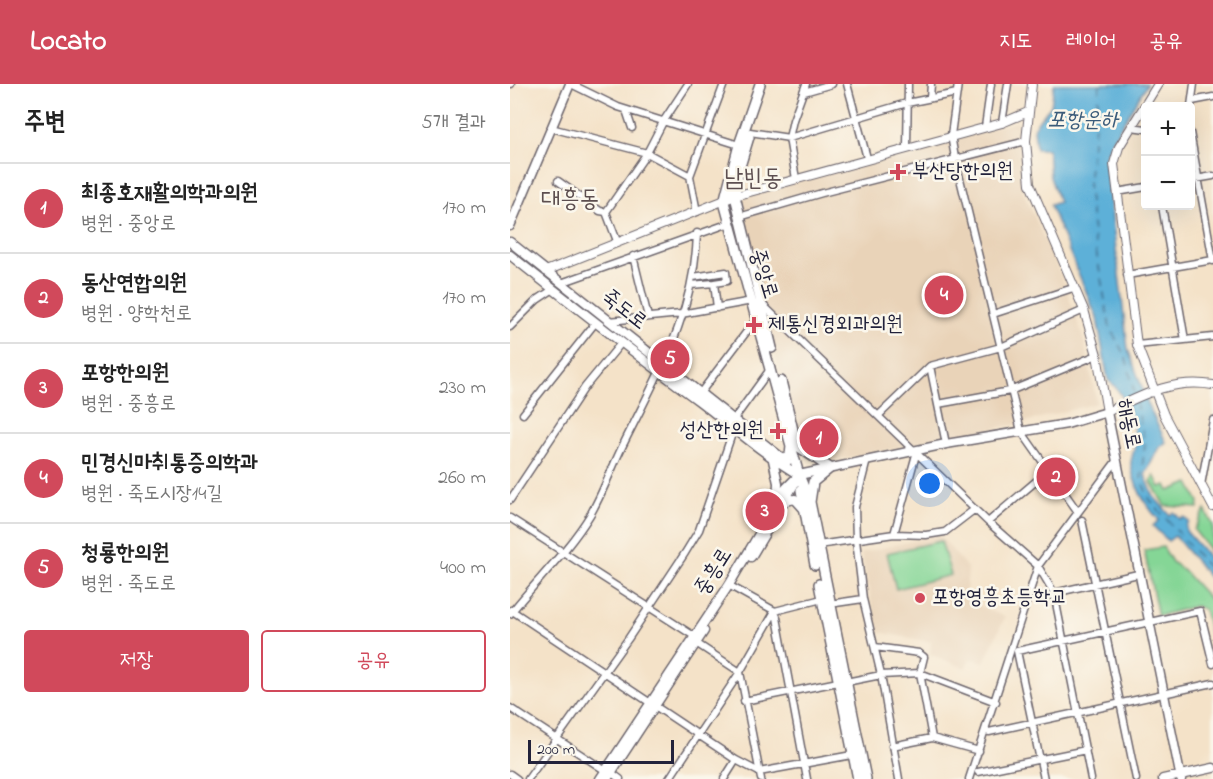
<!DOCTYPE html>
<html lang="ko">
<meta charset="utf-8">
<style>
body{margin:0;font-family:"Indie Flower","Poor Story",sans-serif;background:#f2f2f2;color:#222}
.controls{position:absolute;right:18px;top:18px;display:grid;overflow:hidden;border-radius:6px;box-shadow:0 6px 24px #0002}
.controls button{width:54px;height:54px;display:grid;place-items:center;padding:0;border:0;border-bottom:2px solid #e0e0e0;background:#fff;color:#222;font:30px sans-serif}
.scale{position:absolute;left:18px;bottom:15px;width:146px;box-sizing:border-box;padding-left:6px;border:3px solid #22223b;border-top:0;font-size:16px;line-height:21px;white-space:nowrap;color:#22223b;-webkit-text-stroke:4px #fbf7ec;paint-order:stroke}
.you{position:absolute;left:420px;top:400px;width:21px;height:21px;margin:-15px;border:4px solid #fff;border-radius:50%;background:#1a73e8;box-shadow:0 0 0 9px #1a73e833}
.badge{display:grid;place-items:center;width:39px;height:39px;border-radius:50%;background:#d1495b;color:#fff;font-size:20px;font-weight:700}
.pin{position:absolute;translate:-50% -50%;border:3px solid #fff;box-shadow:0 2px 6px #0006}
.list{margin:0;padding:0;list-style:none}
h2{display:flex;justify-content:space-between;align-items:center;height:78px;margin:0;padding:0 24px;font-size:26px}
h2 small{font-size:20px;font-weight:400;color:#767676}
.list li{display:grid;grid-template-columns:39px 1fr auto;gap:18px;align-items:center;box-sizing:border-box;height:90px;padding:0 24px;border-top:2px solid #e0e0e0}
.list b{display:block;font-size:22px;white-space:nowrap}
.list p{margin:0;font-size:20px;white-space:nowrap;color:#767676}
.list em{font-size:20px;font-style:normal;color:#767676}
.actions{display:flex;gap:12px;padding:18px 24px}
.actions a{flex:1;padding:14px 0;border:2px solid #d1495b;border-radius:6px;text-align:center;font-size:21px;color:#d1495b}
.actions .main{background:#d1495b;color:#fff}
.map{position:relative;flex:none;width:703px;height:695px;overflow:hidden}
header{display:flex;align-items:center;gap:36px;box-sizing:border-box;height:84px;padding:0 30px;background:#d1495b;color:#fff}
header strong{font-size:28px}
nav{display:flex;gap:33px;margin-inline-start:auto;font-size:21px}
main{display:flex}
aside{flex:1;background:#fff}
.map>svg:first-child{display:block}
.built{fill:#e9d3b8}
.green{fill:#85d696;stroke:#547c68;stroke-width:1.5}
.water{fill:#5db0d8;stroke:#40698a;stroke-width:1.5}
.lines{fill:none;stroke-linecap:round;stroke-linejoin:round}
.ferry{stroke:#3a5b7a;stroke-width:1.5;stroke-dasharray:8 6;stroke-linecap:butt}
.minor-casing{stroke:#6c656c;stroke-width:9}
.tertiary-casing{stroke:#6c656c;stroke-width:10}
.secondary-casing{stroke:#6c656c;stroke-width:11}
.primary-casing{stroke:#6c656c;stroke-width:12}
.minor{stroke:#fff;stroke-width:6}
.tertiary{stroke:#fff;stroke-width:8}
.secondary{stroke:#fff;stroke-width:8}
.primary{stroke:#fff;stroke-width:9}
.poi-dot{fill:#d1495b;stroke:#fbf7ec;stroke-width:2}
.labels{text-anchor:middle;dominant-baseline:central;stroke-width:5;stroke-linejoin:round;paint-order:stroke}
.poi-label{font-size:21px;fill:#22223b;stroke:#fbf7ec;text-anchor:start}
.street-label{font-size:21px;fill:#22223b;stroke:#fbf7ec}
.water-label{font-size:22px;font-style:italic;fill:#3a5b7a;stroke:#fbf7ec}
.quarter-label{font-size:24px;fill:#5d4f50;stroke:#fbf7ec}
</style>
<header>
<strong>Locato</strong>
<nav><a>지도</a><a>레이어</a><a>공유</a></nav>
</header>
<main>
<aside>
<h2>주변<small>5개 결과</small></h2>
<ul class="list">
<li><span class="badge">1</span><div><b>최종호재활의학과의원</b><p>병원 · 중앙로</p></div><em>170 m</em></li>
<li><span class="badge">2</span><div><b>동산연합의원</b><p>병원 · 양학천로</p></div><em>170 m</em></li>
<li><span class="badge">3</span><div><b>포항한의원</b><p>병원 · 중흥로</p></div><em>230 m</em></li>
<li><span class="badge">4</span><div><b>민경신마취통증의학과</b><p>병원 · 죽도시장14길</p></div><em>260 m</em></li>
<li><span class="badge">5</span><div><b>청룡한의원</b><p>병원 · 죽도로</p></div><em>400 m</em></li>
</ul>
<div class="actions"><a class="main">저장</a><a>공유</a></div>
</aside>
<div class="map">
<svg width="703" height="695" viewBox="0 0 703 695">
<rect width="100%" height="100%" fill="#fbf7ec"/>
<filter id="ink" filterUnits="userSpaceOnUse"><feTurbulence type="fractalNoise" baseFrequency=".0167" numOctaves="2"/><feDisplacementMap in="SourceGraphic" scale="12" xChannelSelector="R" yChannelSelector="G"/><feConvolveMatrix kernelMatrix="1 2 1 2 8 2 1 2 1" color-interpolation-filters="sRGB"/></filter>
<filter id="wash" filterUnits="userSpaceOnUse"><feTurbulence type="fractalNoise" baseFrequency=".008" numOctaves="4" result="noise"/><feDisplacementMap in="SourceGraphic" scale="24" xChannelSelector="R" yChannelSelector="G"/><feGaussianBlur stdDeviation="1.35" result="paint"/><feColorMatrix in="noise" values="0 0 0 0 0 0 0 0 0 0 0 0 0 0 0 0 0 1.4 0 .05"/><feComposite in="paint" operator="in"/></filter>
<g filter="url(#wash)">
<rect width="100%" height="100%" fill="#f4e2c8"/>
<path class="built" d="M508 37 513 107 554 199 574 257 587 319 503 341 317 378 290 358 251 223 228 114Z
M430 451 458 485 456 509 463 519 495 533 474 578 460 575 455 584 420 570 421 558 368 548 351 469Z"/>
<path class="green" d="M644 391 650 403 656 401 659 407 679 399 689 418 688 424 655 422 641 398Z
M695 426 703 441V470L684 446Z
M431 457 441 491 386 505 377 469Z
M653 463 662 478 675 488 703 519V562L694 525 685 522 648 532 634 466Z"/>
<path class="water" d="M544 0H637L601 59 595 74 618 265 639 323 656 358 648 365 635 391 644 413 660 431 664 428 670 435 674 433 679 438 676 441V447L703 478V498L665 452 658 457 643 442 649 436C634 420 625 404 621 382 620 375 625 367 625 359 625 338 615 309 598 296L587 234 540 121 549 118 540 93 538 65H526L524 45 528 37 541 22Z"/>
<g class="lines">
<path class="ferry" d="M590 0 578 99 583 150 600 244 616 274 625 311
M626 318 635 359 631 396 640 416 703 489"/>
</g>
</g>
<g filter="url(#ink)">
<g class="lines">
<g class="minor-casing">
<path id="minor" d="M0 0H1
M61 0 108 23 229 61
M337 0 357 74
M448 0 441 51 445 74 511 347 568 428
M294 8 322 0
M420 14 421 0
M682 17 703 13
M116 26 122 44
M680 29 684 0
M492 39 498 0
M475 43 481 0
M621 43 636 45
M41 44 137 69 180 92 187 128
M240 48 279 54 397 19 447 9
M680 48 703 177
M397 63 398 0
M180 92 214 0
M286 95 279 54 283 36 296 0
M680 96 703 92
M48 97 90 127 96 128 107 157
M607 108 636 103
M652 122 675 256
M96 128 137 69 153 38 178 0
M229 133 312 109 516 57
M123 172 138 233
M617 191 703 176
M183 193 216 188 217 197 204 199 207 224
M51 199 220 139
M181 201 204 199
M253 221 478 438 528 482 544 509 581 695
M483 230 563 204
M99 237 171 230 242 217
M0 243 27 216 42 206
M627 261 703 253
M420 282 436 360
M191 308 247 234
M428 320 500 307 587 271
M13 330 86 238
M368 332 420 282 491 263 574 226
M224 335 261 284
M357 376 345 423 346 456 353 515 371 591 389 695
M691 401 703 336
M0 416 75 303 112 258
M0 434 184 552
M572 436 626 695
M478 438 538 387
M384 450 407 367
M308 461 384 450 416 451 435 448 465 425
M222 503 265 527
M544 509 628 490
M319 520 353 515
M1 526 226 676 249 688
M266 528 297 695
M0 530C26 497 58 467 80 431 93 409 102 383 113 361 148 290 185 229 187 149
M186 559 230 588 251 695
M365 563 409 569 414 573 410 589 422 654
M336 598 371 591 410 589 486 618
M234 617 328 598
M0 624 96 687
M479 648 703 599
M382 662 422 654 469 667
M249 688 342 671
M468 688 576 666
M102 689 110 695
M0 690 7 695
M18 695 118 555 175 469 189 446 224 344
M159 695 230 588 265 527 312 515
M214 695 226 676
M459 695 528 482 607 376
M534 695 507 567 690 527 703 580"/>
</g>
<g class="tertiary-casing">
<path id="tertiary" d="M522 0 516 57 520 100 574 226 587 271 597 328C632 311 663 294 703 301
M648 0 609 63 604 80 627 261 654 331 703 423
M36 187 225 112 492 39 518 28"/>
</g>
<g class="secondary-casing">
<path id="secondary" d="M0 142 60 0
M0 158 277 378
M0 171C63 221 125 270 189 317 222 342 253 370 289 391L436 360 557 340 597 328 671 695
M263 376 268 399 267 414
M276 417 285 415 294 425
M241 473 288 394
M90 695 219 501 276 404 289 391
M97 695 194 547
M653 695 703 684"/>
</g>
<g class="primary-casing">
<path id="primary" d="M250 0 229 61 214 118 289 391 300 418 356 695
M239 53 228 89 225 112 262 264
M271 297 285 354
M286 361 320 384
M272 374 280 372 281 362
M291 406 305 481
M300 418 303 398 320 384
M309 500 348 695"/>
</g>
<use href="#minor" class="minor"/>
<use href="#tertiary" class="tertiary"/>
<use href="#secondary" class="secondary"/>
<use href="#primary" class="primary"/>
</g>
</g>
<g class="poi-dot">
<path d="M385 79h6v6h6v6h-6v6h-6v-6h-6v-6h6z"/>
<path d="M241 232h6v6h6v6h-6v6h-6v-6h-6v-6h6z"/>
<path d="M265 338h6v6h6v6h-6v6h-6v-6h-6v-6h6z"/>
<circle cx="410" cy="514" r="6"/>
</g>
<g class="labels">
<g class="poi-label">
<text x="402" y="88">부산당한의원</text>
<text x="258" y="241">제통신경외과의원</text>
<text x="254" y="347" text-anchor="end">성산한의원</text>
<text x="422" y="514">포항영흥초등학교</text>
</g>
<g class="street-label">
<text transform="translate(253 190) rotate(73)">중앙로</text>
<text transform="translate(114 226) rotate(38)">죽도로</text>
<text transform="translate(618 340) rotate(78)">해동로</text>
<text transform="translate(204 488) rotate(-58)">중흥로</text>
</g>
<g class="water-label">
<text x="573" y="37">포항운하</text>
</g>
<g class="quarter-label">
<text x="243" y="95">남빈동</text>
<text x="60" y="116">대흥동</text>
</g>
</g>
</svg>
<div class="controls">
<button>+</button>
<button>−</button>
</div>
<div class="scale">200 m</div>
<div class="you"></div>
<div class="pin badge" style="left:309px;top:354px">1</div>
<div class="pin badge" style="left:546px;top:393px">2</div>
<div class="pin badge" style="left:255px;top:427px">3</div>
<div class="pin badge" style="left:434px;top:211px">4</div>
<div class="pin badge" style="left:160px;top:275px">5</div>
</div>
</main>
